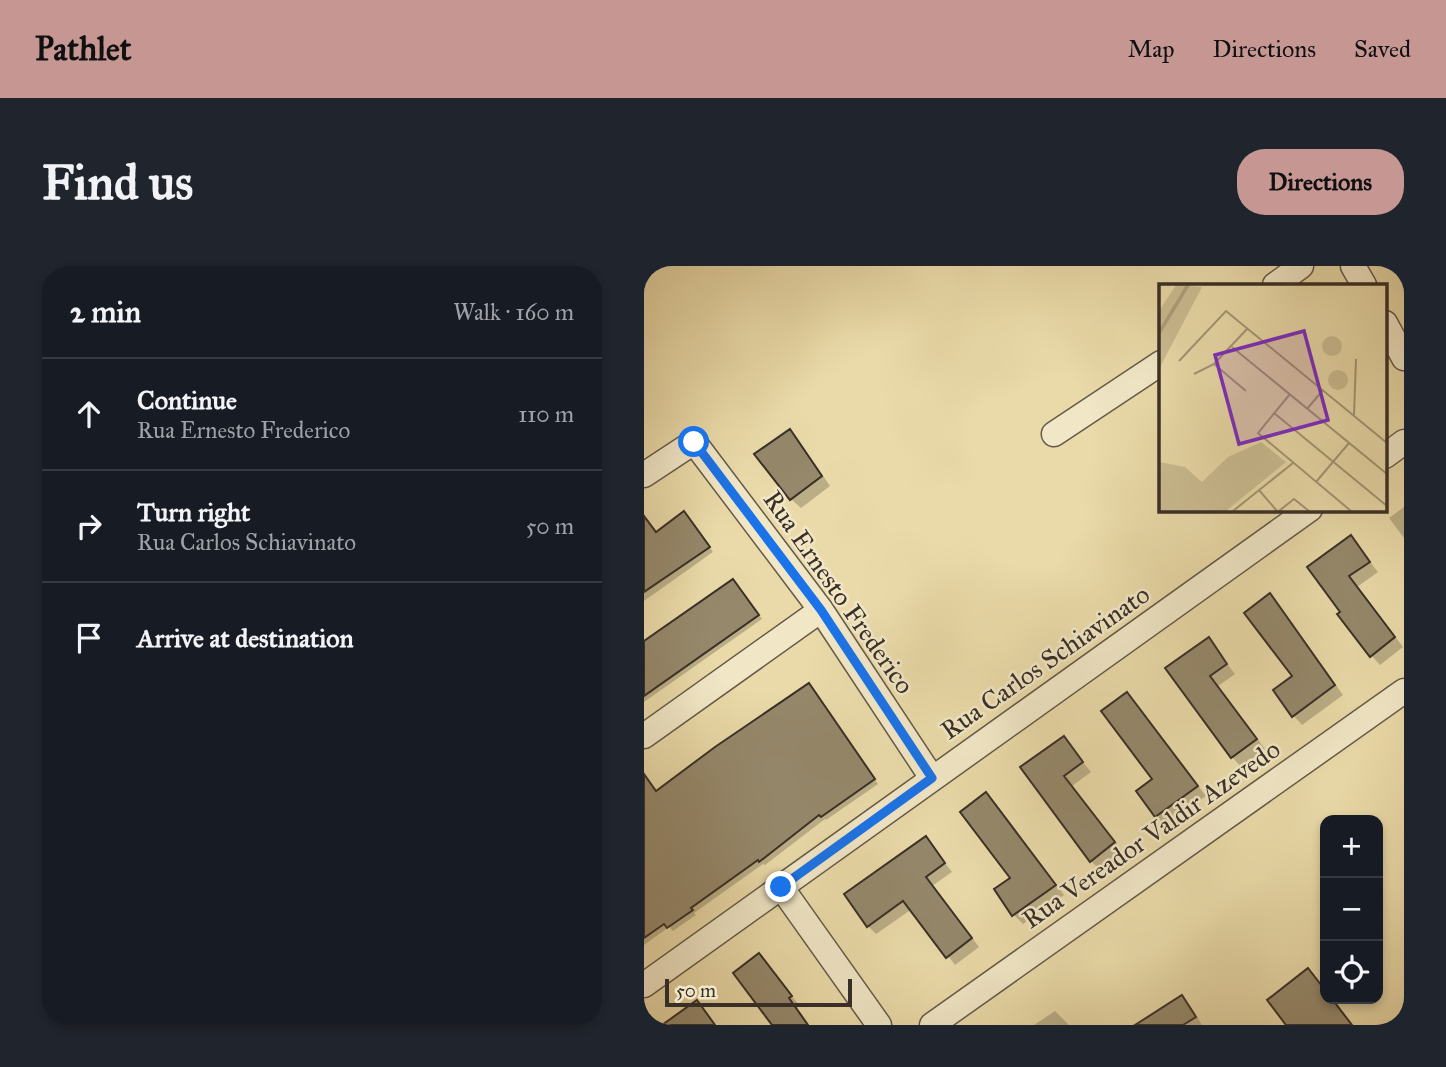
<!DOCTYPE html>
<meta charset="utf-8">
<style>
body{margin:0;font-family:"IM FELL Great Primer",serif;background:#20242c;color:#f1f3f6}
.controls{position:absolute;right:21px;bottom:21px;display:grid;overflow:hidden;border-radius:14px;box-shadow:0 4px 10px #0003}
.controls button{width:63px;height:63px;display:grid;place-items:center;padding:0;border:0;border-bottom:2px solid #363941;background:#171b24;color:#f1f3f6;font:35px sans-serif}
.scale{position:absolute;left:21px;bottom:18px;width:187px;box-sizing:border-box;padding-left:7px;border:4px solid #392f27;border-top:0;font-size:19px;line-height:24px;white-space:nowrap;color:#392f27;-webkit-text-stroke:5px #f1e7c7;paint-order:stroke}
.stop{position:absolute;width:21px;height:21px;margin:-16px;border:5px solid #1a73e8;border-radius:50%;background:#fff}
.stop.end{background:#1a73e8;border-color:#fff;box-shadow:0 2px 7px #0008}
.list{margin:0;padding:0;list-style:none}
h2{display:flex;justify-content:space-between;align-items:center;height:91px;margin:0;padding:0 28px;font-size:30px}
h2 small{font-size:23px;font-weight:400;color:#9ea1a6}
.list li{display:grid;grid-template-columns:46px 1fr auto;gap:21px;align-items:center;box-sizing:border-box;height:112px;padding:0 28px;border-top:2px solid #363941}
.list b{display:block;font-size:26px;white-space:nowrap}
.list p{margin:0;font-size:23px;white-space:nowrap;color:#9ea1a6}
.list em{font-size:23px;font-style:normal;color:#9ea1a6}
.icon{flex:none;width:38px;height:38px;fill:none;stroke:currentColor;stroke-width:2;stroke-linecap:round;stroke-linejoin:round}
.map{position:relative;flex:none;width:760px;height:759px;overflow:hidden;border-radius:28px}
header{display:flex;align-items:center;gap:42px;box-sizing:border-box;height:98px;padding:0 35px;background:#c59692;color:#111}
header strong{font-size:33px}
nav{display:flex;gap:38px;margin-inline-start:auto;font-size:24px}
.intro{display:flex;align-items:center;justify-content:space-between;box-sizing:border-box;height:168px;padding:0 42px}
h1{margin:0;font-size:49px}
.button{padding:18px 32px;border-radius:28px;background:#c59692;color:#111;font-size:24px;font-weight:700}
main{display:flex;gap:42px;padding:0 42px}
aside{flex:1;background:#171b24;border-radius:28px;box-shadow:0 4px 10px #0003}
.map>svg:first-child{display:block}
.shadow{fill:#0003}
.building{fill:#95886b;stroke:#392f27;stroke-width:2}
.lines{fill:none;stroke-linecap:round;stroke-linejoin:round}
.minor-casing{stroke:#655a48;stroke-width:27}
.minor{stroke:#f1e7c7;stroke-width:24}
.route{stroke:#1a73e8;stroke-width:9}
.labels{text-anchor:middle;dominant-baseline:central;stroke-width:5;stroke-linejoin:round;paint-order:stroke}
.street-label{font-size:26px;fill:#392f27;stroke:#f1e7c7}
.inset-river{fill:none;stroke:#aea07d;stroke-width:3.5}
.inset-road{fill:none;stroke:#a39675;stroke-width:2}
.view{fill:#7b2cbf;fill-opacity:0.15;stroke:#7b2cbf;stroke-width:3.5}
.inset-edge{fill:none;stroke:#392f27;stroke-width:3.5}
</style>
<header>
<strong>Pathlet</strong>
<nav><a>Map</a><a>Directions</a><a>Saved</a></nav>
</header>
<div class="intro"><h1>Find us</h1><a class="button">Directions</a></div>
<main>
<aside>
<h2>2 min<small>Walk · 160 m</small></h2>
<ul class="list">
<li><svg class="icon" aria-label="ahead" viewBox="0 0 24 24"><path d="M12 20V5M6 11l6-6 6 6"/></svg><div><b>Continue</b><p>Rua Ernesto Frederico</p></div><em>110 m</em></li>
<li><svg class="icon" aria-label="right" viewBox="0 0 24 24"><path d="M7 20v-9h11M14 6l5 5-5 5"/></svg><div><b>Turn right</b><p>Rua Carlos Schiavinato</p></div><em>50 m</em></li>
<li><svg class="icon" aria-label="arrive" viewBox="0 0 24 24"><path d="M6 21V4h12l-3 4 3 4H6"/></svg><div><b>Arrive at destination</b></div></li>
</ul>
</aside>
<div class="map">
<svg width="760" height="759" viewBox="0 0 760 759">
<rect width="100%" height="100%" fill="#eadaa9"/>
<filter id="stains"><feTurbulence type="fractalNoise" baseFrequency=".00286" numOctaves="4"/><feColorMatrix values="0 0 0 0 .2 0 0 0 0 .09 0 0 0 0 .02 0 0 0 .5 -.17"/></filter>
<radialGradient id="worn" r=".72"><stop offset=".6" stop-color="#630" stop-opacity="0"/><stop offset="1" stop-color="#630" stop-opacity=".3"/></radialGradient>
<path class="shadow" d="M146 165 155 175 186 220 157 242 147 233Z
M760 241V272L745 252Z
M44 252 69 286 0 335V276Z
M707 272 734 306 713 321 759 381 736 399 727 389 698 347Z
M93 319 118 353 0 436V377Z
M625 329 635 339 699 429 658 459 649 449 651 411Z
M564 373 591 408 574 420 621 483 597 501 588 491 523 403Z
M169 424 234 518 182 554 181 553 121 599 119 598 50 647 52 649 29 665 25 661 0 679V534Z
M483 428 562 530 521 559 512 550 511 514Z
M419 472 447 506 428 520 479 586 456 604 447 595 379 501Z
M351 538 420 629 379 658 370 649 368 612Z
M282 572 308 606 288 620 335 681 311 699 268 643 232 668 224 660Z
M115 690 156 740 153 742 165 759H131Z
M664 704 681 723V733H689L709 759H644Z
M537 731 547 741 558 759H501Z
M411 745 425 759H390Z"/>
<path class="building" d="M146 163 178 210 146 234 110 188Z
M40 245 66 281 0 326V250L12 266Z
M707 269 726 296 705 310 751 371 726 391 693 348 696 346 663 301Z
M89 313 115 349 0 430V375Z
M626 327 691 419 648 451 629 424 648 410 600 347Z
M565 371 583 398 566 410 613 473 587 492 521 402Z
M165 417 231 513 177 551 175 549 115 596 114 594 47 642 49 644 23 662 20 658 0 672V508L12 525 71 481Z
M483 426 554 520 511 551 492 525 508 513 457 445Z
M420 470 439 496 420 510 471 576 446 596 376 501Z
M342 526 412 619 368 650 350 623 366 612 316 546Z
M282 570 301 597 282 611 328 672 302 692 259 635 223 661 200 628Z
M115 687 148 730 145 732 164 759H128L89 707Z
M664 702 681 724V733H688L708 759H642L623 734Z
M538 729 552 751 539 759H491Z
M53 734 71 759H18Z"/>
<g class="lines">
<g class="minor-casing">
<path id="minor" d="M709 0 720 19
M631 19 657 0
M741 57 760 92
M410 168 517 97
M741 190 760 176
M0 209 50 176 177 344 288 512
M0 470 177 344
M137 621 235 759
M0 719 666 243
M288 759 760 425"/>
</g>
<use href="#minor" class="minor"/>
</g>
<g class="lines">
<path class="route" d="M50 176 177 344 288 512 137 621"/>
</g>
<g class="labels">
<g class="street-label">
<text transform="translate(195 326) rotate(55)">Rua Ernesto Frederico</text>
<text transform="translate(401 396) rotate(-35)">Rua Carlos Schiavinato</text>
<text transform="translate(507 568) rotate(-35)">Rua Vereador Valdir Azevedo</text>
</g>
</g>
<g transform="translate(515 18)">
<rect width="228" height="228" fill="#eadaa9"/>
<path d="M17 1 43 3 0 85V27ZM163 62a10 10 0 1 1 20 0a10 10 0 1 1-20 0ZM169 96a10 10 0 1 1 20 0a10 10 0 1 1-20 0ZM102 158 127 178 67 227H0V178L26 183 43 198 69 173Z" fill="#ccbd93"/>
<path class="inset-river" d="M0 49 29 1"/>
<path class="inset-road" d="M73 63 228 190M20 77 67 27 228 159M55 80 87 107M35 90 55 80 89 44M131 110 99 149 192 227M148 125 164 106M115 129 228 222M195 131 197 75M157 198 190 159M100 206 118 227M74 227 134 179M120 227 135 215 150 227"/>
<path class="view" d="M145 47 169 136 80 160 56 71Z"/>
<rect width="228" height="228" class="inset-edge"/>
</g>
<rect width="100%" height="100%" filter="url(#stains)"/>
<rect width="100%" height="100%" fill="url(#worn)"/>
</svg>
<div class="controls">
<button>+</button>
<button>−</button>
<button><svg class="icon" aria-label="locate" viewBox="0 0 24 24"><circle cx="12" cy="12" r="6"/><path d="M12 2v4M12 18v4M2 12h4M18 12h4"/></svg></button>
</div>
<div class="scale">50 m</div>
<div class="stop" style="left:50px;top:176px"></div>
<div class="stop end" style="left:137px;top:621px"></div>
</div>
</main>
